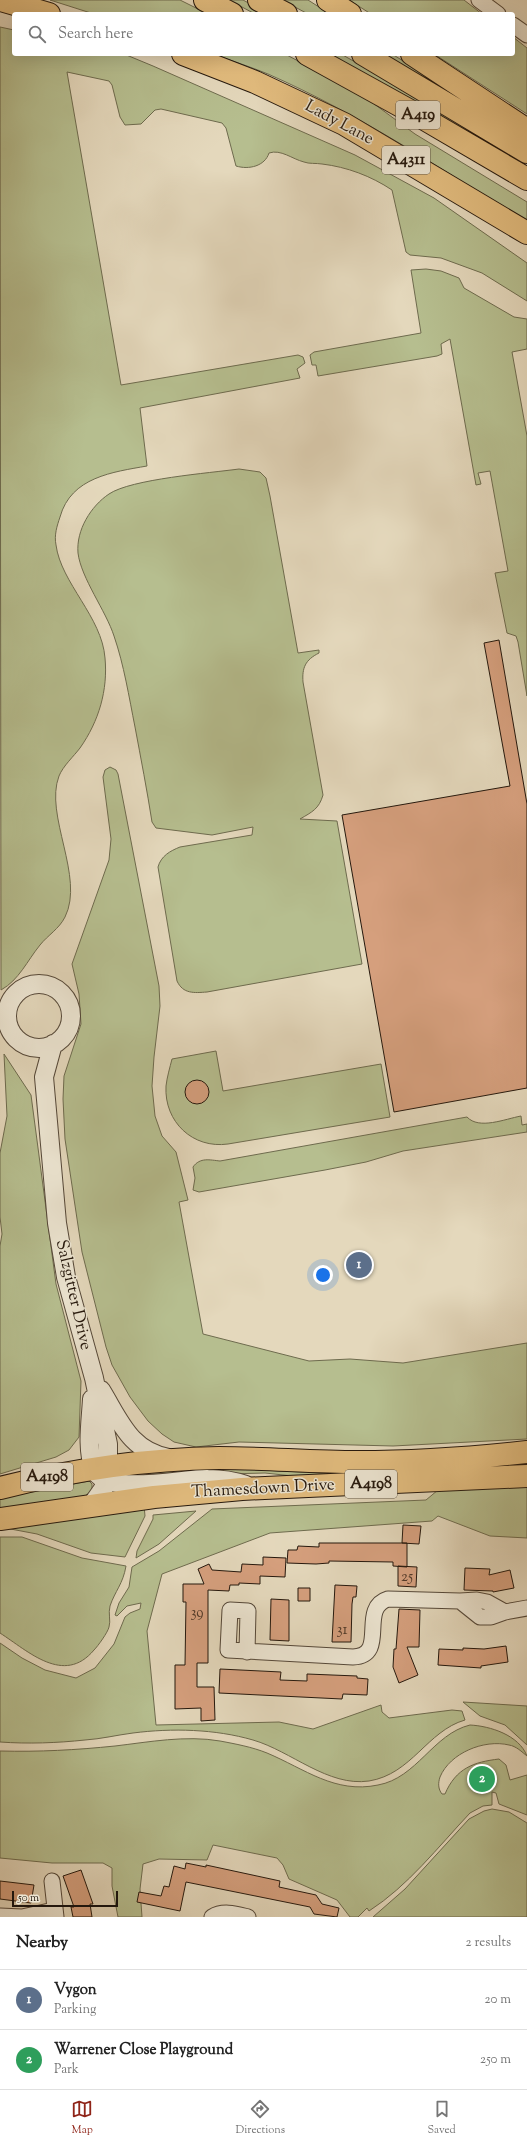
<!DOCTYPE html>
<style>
body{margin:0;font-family:"Sorts Mill Goudy",serif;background:#f6f6f6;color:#222}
.scale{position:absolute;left:12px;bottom:10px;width:106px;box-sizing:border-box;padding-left:4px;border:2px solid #25180d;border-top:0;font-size:11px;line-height:14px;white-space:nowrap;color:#25180d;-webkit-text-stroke:3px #ede6d3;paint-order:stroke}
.you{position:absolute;left:323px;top:1275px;width:14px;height:14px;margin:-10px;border:3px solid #fff;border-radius:50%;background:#1a73e8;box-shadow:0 0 0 6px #1a73e833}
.badge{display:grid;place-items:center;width:26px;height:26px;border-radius:50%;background:#8f2418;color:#fff;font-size:13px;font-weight:700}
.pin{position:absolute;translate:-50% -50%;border:2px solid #fff;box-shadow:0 1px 4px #0006}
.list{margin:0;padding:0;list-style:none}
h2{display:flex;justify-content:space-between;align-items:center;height:52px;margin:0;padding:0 16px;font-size:17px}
h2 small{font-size:13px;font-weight:400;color:#767676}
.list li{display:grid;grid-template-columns:26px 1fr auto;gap:12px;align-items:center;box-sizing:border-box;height:60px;padding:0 16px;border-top:1px solid #e0e0e0}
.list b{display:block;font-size:15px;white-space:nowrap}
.list p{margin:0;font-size:13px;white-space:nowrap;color:#767676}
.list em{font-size:13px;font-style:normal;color:#767676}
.icon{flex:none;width:22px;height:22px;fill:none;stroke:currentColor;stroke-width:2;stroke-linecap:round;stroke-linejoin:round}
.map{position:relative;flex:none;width:527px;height:1917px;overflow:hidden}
.search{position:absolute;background:#fff;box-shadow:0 4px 16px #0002;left:12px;right:12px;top:12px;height:44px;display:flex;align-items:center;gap:10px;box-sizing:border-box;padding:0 14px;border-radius:4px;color:#767676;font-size:15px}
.sheet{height:172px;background:#fff}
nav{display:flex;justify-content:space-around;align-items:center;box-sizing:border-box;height:56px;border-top:1px solid #e0e0e0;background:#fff;font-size:11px;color:#767676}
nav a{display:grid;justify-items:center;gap:2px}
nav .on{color:#8f2418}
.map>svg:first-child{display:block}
.green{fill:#b6be8f;stroke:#6e6b4e}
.building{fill:#d59f7d;stroke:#25180d}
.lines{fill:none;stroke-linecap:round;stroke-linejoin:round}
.minor-casing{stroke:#554839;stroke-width:17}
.tertiary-casing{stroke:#554839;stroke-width:20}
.primary-casing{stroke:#25180d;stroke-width:24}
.trunk-casing{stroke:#25180d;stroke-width:24}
.minor{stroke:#ede6d3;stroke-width:15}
.tertiary{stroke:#ede6d3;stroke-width:18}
.primary{stroke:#e2bc7e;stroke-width:22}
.trunk{stroke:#e2bc7e;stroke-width:22}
.labels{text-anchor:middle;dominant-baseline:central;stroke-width:3;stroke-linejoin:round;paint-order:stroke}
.number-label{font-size:15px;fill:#513a29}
.shield{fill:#ede6d3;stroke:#615648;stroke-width:1}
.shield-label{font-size:16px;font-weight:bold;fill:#25180d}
.street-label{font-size:17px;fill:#25180d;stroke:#ede6d3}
</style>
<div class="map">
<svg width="527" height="1917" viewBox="0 0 527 1917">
<rect width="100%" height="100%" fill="#e4d8bc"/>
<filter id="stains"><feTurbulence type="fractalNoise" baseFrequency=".005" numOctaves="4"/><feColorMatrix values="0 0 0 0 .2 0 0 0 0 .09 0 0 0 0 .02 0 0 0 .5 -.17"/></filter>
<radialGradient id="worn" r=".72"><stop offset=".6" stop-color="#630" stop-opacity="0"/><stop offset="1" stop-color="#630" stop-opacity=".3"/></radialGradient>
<path class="green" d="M50 0H180L208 14H94Z
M229 0H243L269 14H255Z
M282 0H308L330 14H308Z
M349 0H464L482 14H371Z
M0 27 14 30V54H124L153 66 355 155 434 198 527 263V301L482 273 441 258 410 255 406 252 392 190C371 176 347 167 322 164 316 163 309 164 304 162 292 159 281 149 269 153 265 166 249 170 236 166L226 128 222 123 161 109 155 110 141 124 125 125 120 117 112 85 109 81 67 72 121 385 298 355 303 357 305 363 297 369 300 378 140 408 147 466C113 472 71 477 60 517 57 526 54 535 56 545 61 583 102 617 105 658 108 690 99 721 80 748 74 756 63 766 59 776 44 815 85 877 65 917 59 929 48 935 40 945 27 961 19 980 1 990Z
M513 37 527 48V114L434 54H513Z
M214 54H285L362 95 415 134 527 202V223C443 170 359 114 268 74 251 67 232 61 214 54Z
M329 54H341L509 149 507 154Z
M382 54H392L440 84 438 86Z
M426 269 441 271 459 278 464 288 514 317 527 319V349L512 352 527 436V696L518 642 516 636 507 633 495 573 508 571 490 471 478 473 481 484 476 485 450 339 441 344 442 354 437 356 318 376 316 365H312L310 355 314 352 421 333 411 270Z
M239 469 260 472 266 478 270 496 298 653 319 650V653C305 660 302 668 303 682L323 795C319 809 312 812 300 819L337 821 362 964 207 992C194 993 183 994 177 981L158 867C161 856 170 851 180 847L252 835 253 827 212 835 156 828 152 822C147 790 141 759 135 727 129 697 124 665 114 636 106 611 81 578 78 553 76 530 91 506 109 494 131 479 210 473 239 469Z
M110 767 116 770 118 774 159 986 160 1006 154 1057 152 1086 155 1116 162 1136 176 1152 188 1200 179 1202 203 1334 309 1361 350 1359 403 1363 527 1343V1439L393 1446 239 1442 196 1447 174 1442 162 1434 148 1421 130 1397 112 1365 106 1347 82 1252 65 1139 63 1099 64 1076 81 1024 79 994 72 964 109 860 111 839 103 777 105 770Z
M216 1051 223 1091 381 1064 390 1117 228 1144C193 1149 164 1122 166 1086 167 1077 170 1067 172 1059Z
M4 1054 31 1095 56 1284 81 1381 79 1437 69 1450 56 1457 0 1474V1246L2 1234 0 1217V1153L7 1116Z
M521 1116 522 1125 527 1124V1132L403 1151 366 1162 325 1170 199 1192 193 1190 195 1178 193 1167C200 1157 210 1160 220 1161L467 1117C479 1130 505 1119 521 1116Z
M527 1464V1467L302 1477 265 1473 151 1476 150 1472 226 1468 301 1472 385 1471Z
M89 1481 92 1484V1490L84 1497 0 1512V1498Z
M527 1485V1538L490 1536 438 1516 432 1521 270 1533 162 1574 147 1631 156 1725 279 1722 313 1729 381 1705 382 1712 389 1718 452 1710 462 1711 465 1720C427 1731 412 1774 369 1781 328 1787 291 1751 253 1740 215 1729 172 1728 133 1733 117 1735 101 1739 85 1740 57 1743 28 1744 0 1742V1643L22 1658 45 1670 76 1678 95 1668 114 1644 125 1617 130 1613 140 1609 141 1603 127 1606 117 1616 115 1615 119 1603 129 1587 132 1567 159 1551 212 1509 426 1500 438 1490Z
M144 1505 145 1516 125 1557 91 1553 37 1534 0 1527Z
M196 1511 159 1544 136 1558 137 1551 153 1519V1515Z
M0 1537H22L82 1558 126 1566C123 1584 115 1591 110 1606 108 1613 111 1621 109 1627 108 1632 98 1646 94 1650 64 1686 28 1651 0 1633Z
M463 1702 527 1706V1745L505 1725 480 1716Z
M470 1725C490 1726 519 1735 527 1756 522 1752 516 1746 509 1745 484 1739 450 1753 440 1777 438 1783 438 1789 442 1794H445C456 1768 474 1762 499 1759L506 1765 510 1780 527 1775V1815L499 1804 496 1793 492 1792V1805L483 1806 470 1813C438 1847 408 1886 369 1911L367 1908 358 1917H350L337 1900 289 1879 283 1865 277 1858 213 1845 207 1860 159 1859 143 1864 140 1889 142 1917H118L112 1886V1868L103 1863H52L0 1858V1751C39 1752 76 1750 115 1746 149 1742 186 1735 220 1741 236 1744 252 1747 267 1753 305 1769 335 1794 378 1785 417 1778 433 1734 470 1725Z
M492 1809 509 1812 527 1823V1917H373L405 1889 469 1819 484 1811Z"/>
<path class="building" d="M499 640 527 804V1088L394 1112 342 815 510 786 484 643Z
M185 1092a12 12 0 1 1 24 0a12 12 0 1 1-24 0Z
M403 1525 421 1526 419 1544 402 1543Z
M319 1543H407V1567L393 1566V1562L329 1561V1563L316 1564 287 1563 288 1550H297L298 1546 319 1547Z
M263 1557 286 1558 285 1577 260 1576V1584L239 1583V1585H230L229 1591 208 1590V1663H197V1687H214L215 1720 201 1721V1708L175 1709V1665H185L186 1602H183V1584H204L198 1569 209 1564 212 1570 241 1572 242 1564 263 1565Z
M398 1566 417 1567 416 1587 398 1586Z
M465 1568 490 1569 489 1575 510 1570 514 1588 493 1592V1591L464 1590Z
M335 1585 357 1586 356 1597H353L352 1604 351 1642H332Z
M298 1588H310V1601H298Z
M271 1599 289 1600V1641L270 1640Z
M399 1609 420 1610 419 1647H407L418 1675 399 1683 393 1667 394 1649H396Z
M506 1646 508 1662 481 1666V1668L438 1665 439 1649 463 1650V1648L484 1649Z
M220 1669 281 1672 280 1680 307 1681V1674L357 1676V1678L368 1679 367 1695 343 1694 342 1699 219 1693Z
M186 1863 206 1867V1865L280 1881 279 1887 316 1895 322 1904 339 1908 337 1917 314 1914 310 1907 186 1882 180 1911 137 1902 139 1892 161 1896 164 1886 169 1887 174 1866 185 1869Z
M81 1870 93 1904H90L92 1917H73L71 1907H74L63 1876Z
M0 1881 34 1885 31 1903 0 1899Z"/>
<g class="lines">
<g class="minor-casing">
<path id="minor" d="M479 0 498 14
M513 25 527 35
M460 1601 480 1617H491L505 1612 527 1608
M247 1652 248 1611 230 1610 228 1650 353 1657C389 1656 358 1608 388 1599L460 1601 477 1600 487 1602 505 1612
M52 1881 56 1917
M0 1916 22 1917 54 1910
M212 1917C223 1910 236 1914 248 1917"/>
</g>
<g class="tertiary-casing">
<path id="tertiary" d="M7 1016a32 32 0 1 1 64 0a32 32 0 1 1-64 0Z
M53 1044 44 1077 57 1223 66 1277 94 1378 108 1444V1467L105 1486 91 1506
M101 1390C120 1421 130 1451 169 1458
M92 1399C91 1420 86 1448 94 1469 105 1497 184 1478 208 1479 221 1479 234 1481 246 1485"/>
</g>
<g class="primary-casing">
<path id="primary" d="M1 0 49 14
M183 54 255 82 344 124 527 233
M0 1488C71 1470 145 1459 219 1458 265 1458 311 1462 358 1462 414 1462 471 1458 527 1452
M0 1519 154 1497 242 1489 527 1476"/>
</g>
<g class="trunk-casing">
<path id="trunk" d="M205 0 232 14
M259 0 286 14
M328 0 350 14
M307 54 421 117 527 179
M363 54 527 152
M412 54 527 130"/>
</g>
<use href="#minor" class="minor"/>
<use href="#tertiary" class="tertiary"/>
<use href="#primary" class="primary"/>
<use href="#trunk" class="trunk"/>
</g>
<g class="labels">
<g class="number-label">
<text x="407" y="1577">25</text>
<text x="197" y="1613">39</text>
<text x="342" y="1630">31</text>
</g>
<g class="shield">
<rect x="396" y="101" width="44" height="28" rx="3"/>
<rect x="382" y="146" width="48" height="28" rx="3"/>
<rect x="21" y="1463" width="52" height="28" rx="3"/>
<rect x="345" y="1470" width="52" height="28" rx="3"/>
</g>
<g class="shield-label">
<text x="418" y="115">A419</text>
<text x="406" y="160">A4311</text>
<text x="47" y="1477">A4198</text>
<text x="371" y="1484">A4198</text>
</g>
<g class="street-label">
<text transform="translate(339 123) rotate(28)">Lady Lane</text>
<text transform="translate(73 1295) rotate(77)">Salzgitter Drive</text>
<text transform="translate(263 1489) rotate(-3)">Thamesdown Drive</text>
</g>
</g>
<rect width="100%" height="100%" filter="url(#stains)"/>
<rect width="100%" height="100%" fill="url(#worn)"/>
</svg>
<div class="scale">50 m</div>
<div class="you"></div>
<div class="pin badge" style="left:359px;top:1265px;background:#5c6f8a">1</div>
<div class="pin badge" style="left:482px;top:1779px;background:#2e9e5b">2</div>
<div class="search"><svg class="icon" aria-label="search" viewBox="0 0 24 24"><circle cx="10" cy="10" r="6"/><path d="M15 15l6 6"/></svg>Search here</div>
</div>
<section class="sheet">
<h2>Nearby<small>2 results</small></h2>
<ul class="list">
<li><span class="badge" style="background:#5c6f8a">1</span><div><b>Vygon</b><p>Parking</p></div><em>20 m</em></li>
<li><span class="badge" style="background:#2e9e5b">2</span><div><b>Warrener Close Playground</b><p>Park</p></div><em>250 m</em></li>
</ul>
</section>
<nav>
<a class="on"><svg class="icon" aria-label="map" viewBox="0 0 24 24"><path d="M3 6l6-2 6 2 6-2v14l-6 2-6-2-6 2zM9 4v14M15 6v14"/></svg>Map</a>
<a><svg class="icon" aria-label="directions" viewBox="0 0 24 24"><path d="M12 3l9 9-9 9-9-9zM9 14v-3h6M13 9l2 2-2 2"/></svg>Directions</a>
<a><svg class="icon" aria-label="saved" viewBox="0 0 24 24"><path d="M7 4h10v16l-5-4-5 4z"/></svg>Saved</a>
</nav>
